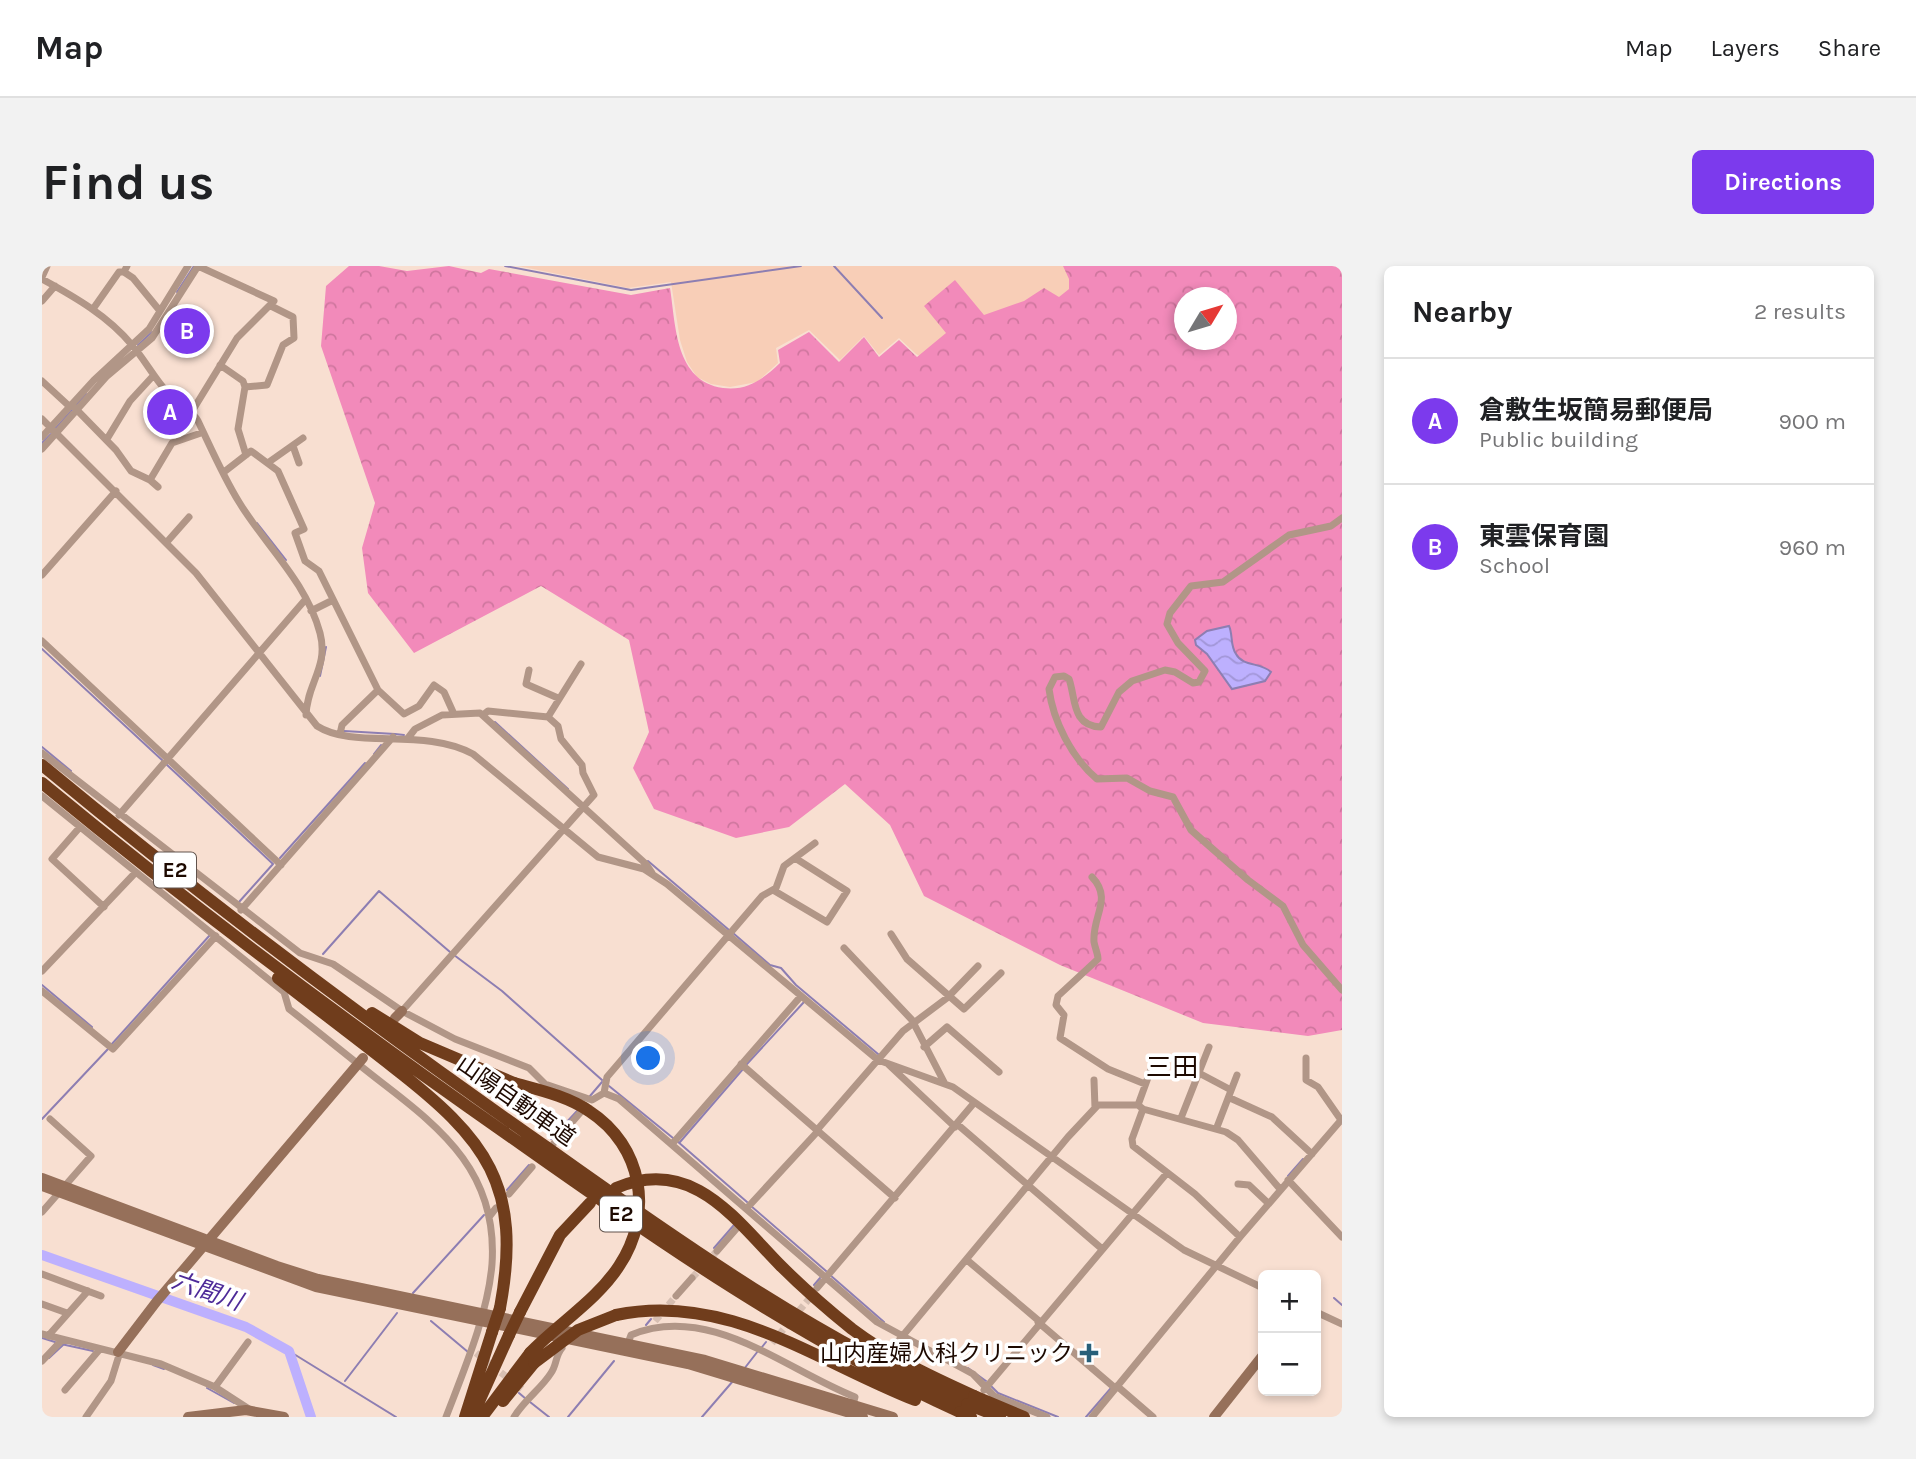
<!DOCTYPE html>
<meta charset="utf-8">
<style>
body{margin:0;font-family:Karla,"Noto Sans JP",sans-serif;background:#f2f2f2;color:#202124}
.controls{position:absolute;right:21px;bottom:21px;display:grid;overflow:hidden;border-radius:10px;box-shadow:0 4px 10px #0003}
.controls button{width:63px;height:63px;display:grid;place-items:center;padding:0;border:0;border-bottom:2px solid #e0e0e0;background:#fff;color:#202124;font:35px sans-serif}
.compass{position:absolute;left:1132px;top:21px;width:63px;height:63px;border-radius:50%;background:#fff;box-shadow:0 4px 10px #0003;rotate:52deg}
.you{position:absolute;left:607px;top:793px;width:24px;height:24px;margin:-18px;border:5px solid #fff;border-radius:50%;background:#1a73e8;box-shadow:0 0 0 10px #1a73e833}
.badge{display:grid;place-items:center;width:46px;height:46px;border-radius:50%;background:#7c3aed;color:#fff;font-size:23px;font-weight:700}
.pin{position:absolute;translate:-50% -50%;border:4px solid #fff;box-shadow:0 2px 7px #0006}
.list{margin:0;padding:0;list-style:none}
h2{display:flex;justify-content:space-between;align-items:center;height:91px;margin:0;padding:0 28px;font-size:30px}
h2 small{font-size:23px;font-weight:400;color:#757577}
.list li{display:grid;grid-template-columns:46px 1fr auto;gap:21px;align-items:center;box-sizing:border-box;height:126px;padding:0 28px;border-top:2px solid #e0e0e0}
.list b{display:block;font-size:26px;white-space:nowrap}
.list p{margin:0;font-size:23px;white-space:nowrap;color:#757577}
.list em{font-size:23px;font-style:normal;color:#757577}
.map{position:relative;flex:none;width:1300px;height:1151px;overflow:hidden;border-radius:10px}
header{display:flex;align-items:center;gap:42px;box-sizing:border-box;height:98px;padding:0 35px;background:#fff;border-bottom:2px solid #e0e0e0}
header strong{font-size:33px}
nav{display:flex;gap:38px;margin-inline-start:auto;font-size:24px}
.intro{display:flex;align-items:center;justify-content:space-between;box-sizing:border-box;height:168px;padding:0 42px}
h1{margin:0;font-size:49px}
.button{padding:18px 32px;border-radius:10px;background:#7c3aed;color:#fff;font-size:24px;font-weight:700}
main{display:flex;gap:42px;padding:0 42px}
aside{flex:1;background:#fff;border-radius:10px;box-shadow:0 4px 10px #0003}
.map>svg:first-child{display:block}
.built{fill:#f8ceb7}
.forest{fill:url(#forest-crowns);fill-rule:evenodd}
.water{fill:url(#water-waves);stroke:#8d7eb2;stroke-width:2}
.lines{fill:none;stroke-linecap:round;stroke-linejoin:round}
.stream{stroke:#8d7eb2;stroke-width:2}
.river{stroke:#bdb0fe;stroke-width:10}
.street-tunnel{stroke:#d7bfb2;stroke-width:7;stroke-dasharray:7 3.5;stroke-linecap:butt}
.street{stroke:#b19687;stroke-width:7}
.secondary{stroke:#96705a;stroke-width:10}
.highway{stroke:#703d1c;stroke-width:12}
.highway-bridge{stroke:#703d1c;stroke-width:12}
.poi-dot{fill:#275f79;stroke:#fff;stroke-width:2.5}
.labels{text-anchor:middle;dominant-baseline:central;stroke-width:7;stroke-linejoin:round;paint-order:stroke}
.shield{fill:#fff;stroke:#61534c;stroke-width:2}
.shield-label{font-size:21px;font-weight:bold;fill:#1d0900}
.street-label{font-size:23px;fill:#1d0900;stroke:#fff}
.poi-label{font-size:23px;fill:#1d0900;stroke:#fff;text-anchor:end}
.water-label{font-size:24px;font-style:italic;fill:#4d2a98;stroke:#fff}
.quarter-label{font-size:26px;fill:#1d0900;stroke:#fff}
</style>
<header>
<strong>Map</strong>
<nav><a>Map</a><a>Layers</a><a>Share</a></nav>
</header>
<div class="intro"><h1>Find us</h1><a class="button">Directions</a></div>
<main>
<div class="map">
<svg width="1300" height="1151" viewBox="0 0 1300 1151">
<defs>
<pattern id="forest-crowns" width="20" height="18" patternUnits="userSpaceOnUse" patternTransform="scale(1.75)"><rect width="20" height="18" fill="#f28aba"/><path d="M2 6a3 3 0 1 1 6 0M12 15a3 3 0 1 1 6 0" fill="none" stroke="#cf769e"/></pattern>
<pattern id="water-waves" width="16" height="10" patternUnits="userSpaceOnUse" patternTransform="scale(1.75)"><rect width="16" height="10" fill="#bdb0fe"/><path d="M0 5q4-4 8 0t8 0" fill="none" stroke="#a296d8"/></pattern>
</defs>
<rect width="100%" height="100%" fill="#f8dfd1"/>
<path class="built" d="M476 0H1035L1036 26 888 95 874 88 857 72 837 89 822 70 798 94 767 64 734 82 736 97 715 116 688 121 669 118 655 111 645 96 638 74 629 16 586 22Z"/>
<path class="forest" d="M307 0H337L365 5 407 0 439 7 447 3 589 29 628 22C634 60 633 115 681 122 706 125 721 113 738 97L736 84 767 66 797 96 822 71 837 91 857 74 875 91 904 67 882 40 913 14 942 49 982 35 1002 22 1017 31 1027 23V13L1021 0H1300V764L1266 770 1161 757 1018 699 882 630 848 559 803 518 747 561 694 572 612 543 591 502 607 466 587 374 499 320 372 387 326 327 320 282 333 237 279 80 284 20ZM1142 32H1184V74H1142Z"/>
<path class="water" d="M1187 360C1191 368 1188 380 1194 388 1201 401 1219 396 1229 406L1223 415 1190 423 1165 388 1154 379 1153 374 1165 365Z"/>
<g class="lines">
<path class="stream" d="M463 0 589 24 759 0
M792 0 840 52
M135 26 152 0
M96 79 110 66
M33 140 44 128
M13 163 30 144
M0 177 9 168
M215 257 244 294
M0 383 120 494
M278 410 284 381
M453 456 526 523
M302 465 353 468
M353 468 362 469
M0 481 29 505
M332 488 339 479
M124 498 231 598 197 636
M238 592 323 497
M606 595 687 664
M691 667 728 699 739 702 754 719 836 788
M281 688 337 625 408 686
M412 689 460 725 560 814
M0 719 50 761
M69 779 168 669
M704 799 762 736
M567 820 631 872
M548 830 560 816
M0 853 66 783
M509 873 535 845
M635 875 705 936
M638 876 701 803
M1246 910 1261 893
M465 924 487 899
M709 940 784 1005
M672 982 692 959
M788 1009 842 1056
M772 1019 778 1012
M371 1027 442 949
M1292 1032 1300 1039
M389 1055 426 1086
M604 1059 609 1053
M0 1072 13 1076
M19 1078 51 1085
M720 1081 724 1076
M247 1085 354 1151
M7 1092 21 1079
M111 1099 122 1103
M926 1102 944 1115
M702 1103 716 1085
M303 1115 355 1047
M948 1119 956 1127 1016 1151
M165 1122 192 1137
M477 1127 484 1133
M488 1136 507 1151
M526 1151 572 1095
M660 1151 691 1115
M1044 1151 1069 1122"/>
<path class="river" d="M0 989 204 1061 247 1085 269 1151"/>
<path class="street-tunnel" d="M650 1012 675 985
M613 1055 634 1030
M730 1077 772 1027
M434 1087 480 1123"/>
<path class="street" d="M85 0 82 6 91 12 118 45
M0 11 5 0
M0 13C33 31 66 50 90 79 103 94 112 112 125 126 133 136 150 144 156 155 169 182 181 210 197 236 223 279 264 315 278 367 287 401 265 417 264 449
M0 35 13 20
M51 43 77 6H82
M178 99 201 115 203 121 196 163 204 189
M0 115 27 140
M203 121 225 119 241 79 252 72 251 51 229 40
M32 141 74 184 89 205 108 214
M0 153 154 307 275 460C312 484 382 461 431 488L556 591 602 603 625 618 836 794 911 821 1142 984 1221 1022
M0 171 52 114 107 63 146 0
M65 173 88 135 111 110
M251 180 257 197
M0 183 65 110 110 72 156 0 232 35 195 72 149 147
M227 196 261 172
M182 206 209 185 236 205 262 263 253 267 263 295 277 305 336 424 362 448 377 440 392 419 402 426 411 446
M116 221 108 214 130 177 159 167
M1300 252 1289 260 1247 269 1181 316 1149 320 1128 347 1125 358 1136 377 1163 405 1157 416 1151 417 1133 406 1123 404 1090 415 1077 426 1059 461C1029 460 1034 432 1027 413L1022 410 1013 411 1007 423C1011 455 1030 492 1055 513L1085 512 1108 525 1131 531 1149 564 1206 614 1241 640 1261 679 1300 724
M124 277 147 251
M0 309 74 225
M269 345 291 334
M0 375 239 599
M487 404 484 418 516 432
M506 451 539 398
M298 468 300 459 336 424
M366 472 373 463 400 449 438 447 604 598 610 607
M0 487 258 687 291 698 360 745 413 773 487 802 503 818 550 834 562 827 577 833 835 1056 931 1108 952 1130 1005 1151
M0 530 242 726 247 743C278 767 308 792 339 816 403 865 456 909 450 998 446 1048 422 1104 404 1151
M77 549 263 334
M38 561 10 593 62 641
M1050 611C1071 633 1050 650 1052 676 1053 682 1056 688 1056 693L1016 730 1014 739 1022 749 1018 772 1066 803 1103 818
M731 624 785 656 805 625 753 592
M199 644 351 471
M849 668 865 693 922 743 959 707
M802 682 870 754 902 816
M0 705 94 606
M0 725 71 783 174 670
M360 745 552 529 541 507 540 499 519 473 516 460 506 451 446 445 441 449
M882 781 905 761 957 806
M1264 792V814L1276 821 1299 854
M699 798 853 932
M847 799 913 861
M1155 806 1189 824
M1052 814 1053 842
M562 827 565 811 720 630 734 622 742 600 773 577
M1188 832 1230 851 1270 888
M1096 839 1112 795
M1101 843 1090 873 1091 880 1153 928 1198 971
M1139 852 1167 781
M915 858 1059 982
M1175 861 1195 809
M775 864 861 765 905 732 936 700
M512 877 544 840
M631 877 759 730
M1246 914 1300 971
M1196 918 1207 919 1226 937
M467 928 490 901
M705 942 776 865
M0 946 49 890 8 853
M447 951 454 942
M675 985 695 962
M925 994 997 1055
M0 1008 59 1030
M775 1022 932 837
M634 1030 650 1012
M0 1038 25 1047
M1274 1046 1300 1058
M996 1056 1073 1122
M0 1068 119 1098 173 1121 210 1145
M6 1070 46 1025
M853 1079 1026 871 1056 839H1096L1101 843 1184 866 1196 874 1238 923
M585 1080 589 1069C667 1036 744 1104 813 1131L810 1143
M0 1095 20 1074
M1075 1120 1111 1151
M173 1121 206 1076
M23 1124 58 1083
M942 1124 1125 907
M44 1151 69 1115 78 1086
M472 1151C483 1133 499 1123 509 1107 515 1099 513 1090 520 1082
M1050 1151 1198 971 1300 853"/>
<path class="secondary" d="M353 752 360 745
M0 912 235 1000 276 1013 663 1094 851 1151
M0 920 274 1021 646 1098 821 1151
M76 1086 115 1035 321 792
M146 1151 204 1144 242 1151
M1172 1151 1221 1089"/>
<path class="highway" d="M0 499C164 635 335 763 510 885 642 979 775 1072 925 1138
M0 517C154 644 315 764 479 878 619 977 760 1075 918 1146
M236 712C274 742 313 771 351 801 444 873 481 919 458 1042
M330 747 378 777 472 817
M574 922C650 890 692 952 738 999 761 1022 785 1043 810 1063 847 1091 890 1111 932 1130
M478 1046 518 969 548 937
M574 1049C685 1026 774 1095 873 1134
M461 1135 492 1097
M423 1151 450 1066
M430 1151 467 1069
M440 1151 488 1087"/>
<path class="highway-bridge" d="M472 817C497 824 525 830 547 845 601 880 612 948 577 1000 555 1034 516 1058 488 1087
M450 1066 458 1042
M467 1069 478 1046
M492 1097 536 1064 574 1049
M932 1130 982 1151
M925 1138 958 1151
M918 1146 929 1151"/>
</g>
<path class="poi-dot" d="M1043.5 1076.5h7v7h7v7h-7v7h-7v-7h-7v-7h7z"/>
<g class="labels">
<g class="shield">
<rect x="112" y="586.5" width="42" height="35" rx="5"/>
<rect x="558" y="930.5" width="42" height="35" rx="5"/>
</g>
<g class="shield-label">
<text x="133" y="604">E2</text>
<text x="579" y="948">E2</text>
</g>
<g class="street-label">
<text transform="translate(474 835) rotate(35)">山陽自動車道</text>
</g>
<g class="poi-label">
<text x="1031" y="1087">山内産婦人科クリニック</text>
</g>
<g class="water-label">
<text transform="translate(165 1025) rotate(19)">六間川</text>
</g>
<g class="quarter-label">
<text x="1130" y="801">三田</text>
</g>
</g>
</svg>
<div class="controls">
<button>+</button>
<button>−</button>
</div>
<svg class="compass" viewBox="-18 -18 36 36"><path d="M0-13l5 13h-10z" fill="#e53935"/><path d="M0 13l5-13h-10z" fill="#757577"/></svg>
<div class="you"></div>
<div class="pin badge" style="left:128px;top:146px">A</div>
<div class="pin badge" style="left:145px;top:65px">B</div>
</div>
<aside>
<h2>Nearby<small>2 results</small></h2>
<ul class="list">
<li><span class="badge">A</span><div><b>倉敷生坂簡易郵便局</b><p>Public building</p></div><em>900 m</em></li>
<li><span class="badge">B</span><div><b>東雲保育園</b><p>School</p></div><em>960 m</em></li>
</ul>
</aside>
</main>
